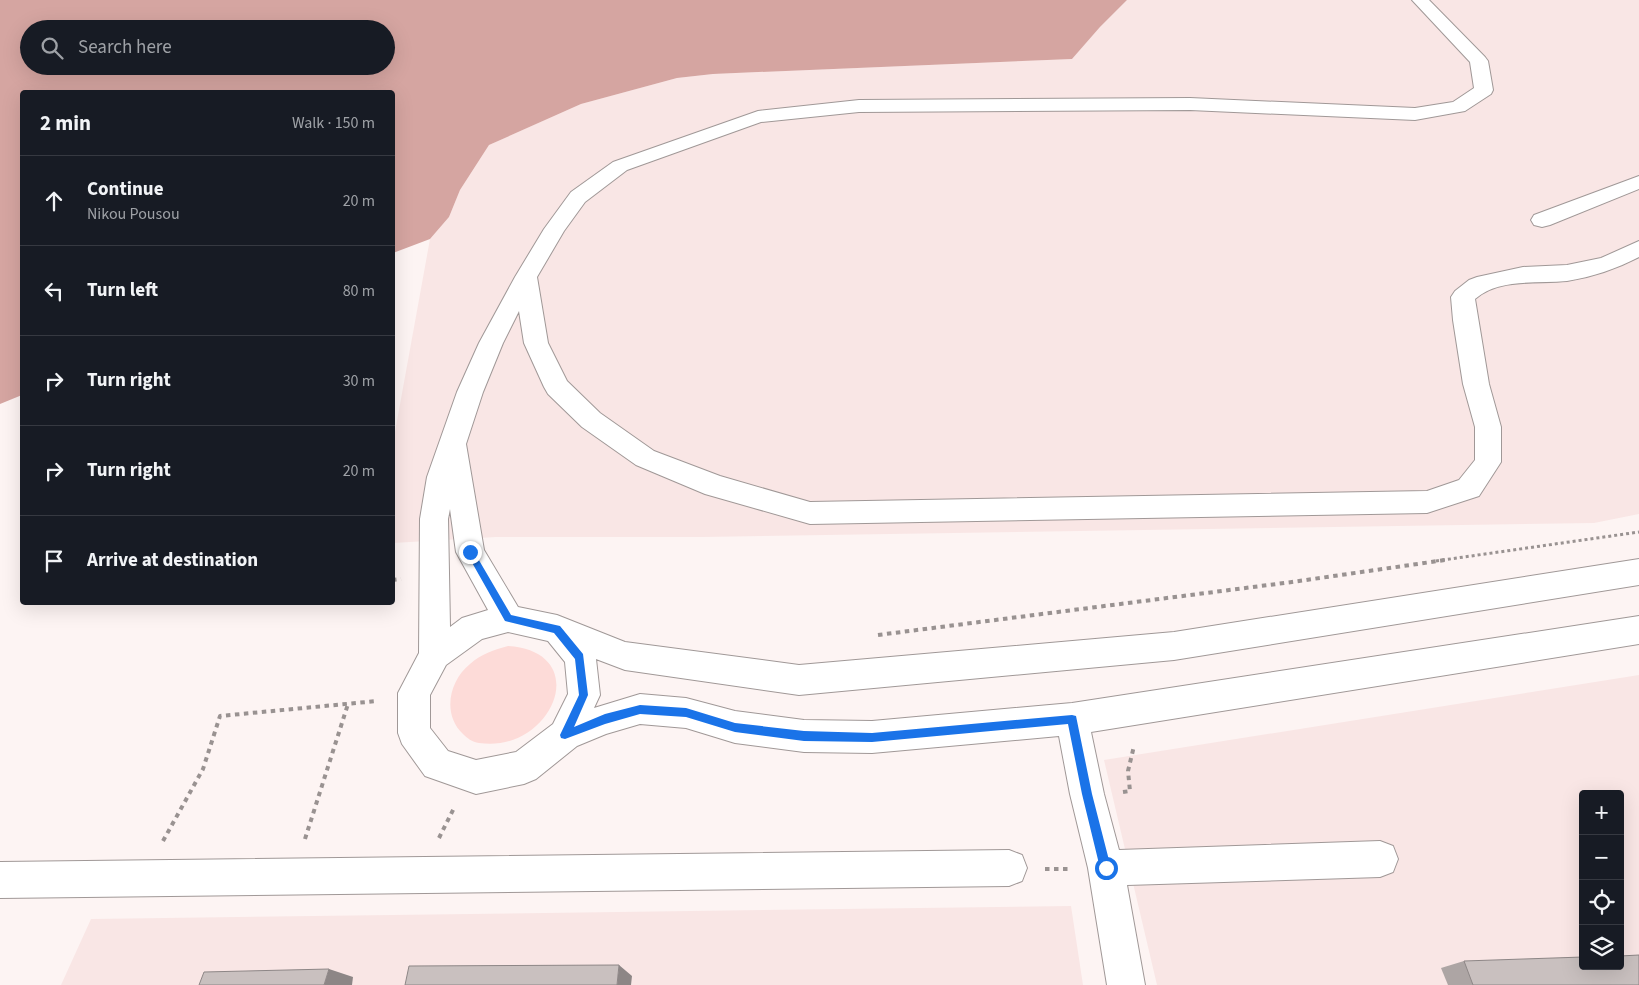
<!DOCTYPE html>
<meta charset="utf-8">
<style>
body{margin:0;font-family:"Source Sans 3",sans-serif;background:#242831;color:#f1f3f6}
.controls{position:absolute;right:15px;bottom:15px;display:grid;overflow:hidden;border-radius:5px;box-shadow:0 5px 20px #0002}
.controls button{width:45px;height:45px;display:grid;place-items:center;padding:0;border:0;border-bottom:1px solid #363941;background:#171b24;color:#f1f3f6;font:25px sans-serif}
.stop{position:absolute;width:15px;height:15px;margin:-11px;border:4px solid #1a73e8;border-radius:50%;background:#fff}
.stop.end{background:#1a73e8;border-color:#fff;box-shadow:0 1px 5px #0008}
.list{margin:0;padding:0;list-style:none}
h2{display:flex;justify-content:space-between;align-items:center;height:65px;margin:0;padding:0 20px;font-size:21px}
h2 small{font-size:16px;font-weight:400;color:#9ea1a6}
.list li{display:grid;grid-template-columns:32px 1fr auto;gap:15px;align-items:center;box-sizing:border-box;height:90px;padding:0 20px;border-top:1px solid #363941}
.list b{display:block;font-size:19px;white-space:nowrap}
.list p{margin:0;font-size:16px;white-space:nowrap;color:#9ea1a6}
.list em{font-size:16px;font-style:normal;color:#9ea1a6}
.icon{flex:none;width:28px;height:28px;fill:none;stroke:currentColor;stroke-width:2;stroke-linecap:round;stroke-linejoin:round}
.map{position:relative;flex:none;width:1639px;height:985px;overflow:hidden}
.search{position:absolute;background:#171b24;box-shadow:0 5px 20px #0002;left:20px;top:20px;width:375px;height:55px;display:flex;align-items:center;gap:12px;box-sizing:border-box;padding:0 18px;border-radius:28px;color:#9ea1a6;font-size:19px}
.panel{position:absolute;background:#171b24;box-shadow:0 5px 20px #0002;left:20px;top:90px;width:375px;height:515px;border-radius:5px}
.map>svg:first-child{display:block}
.built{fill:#f9e6e5;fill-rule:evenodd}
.green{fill:#fddbd8}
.water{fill:#d5a5a1;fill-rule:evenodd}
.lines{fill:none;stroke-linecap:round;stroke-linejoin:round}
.minor-casing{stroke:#a09897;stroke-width:2}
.path-far1{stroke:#999291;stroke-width:3;stroke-dasharray:3 3;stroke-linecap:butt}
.path{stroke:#999291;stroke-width:4;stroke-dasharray:4.5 4.5;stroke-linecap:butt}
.minor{fill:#fff;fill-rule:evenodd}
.wall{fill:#ada5a4}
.shaded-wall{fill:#8d8686}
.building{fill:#c9c0bf;stroke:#8d8686}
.route{fill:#1a73e8}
</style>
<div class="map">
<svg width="1639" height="985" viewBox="0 0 1639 985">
<rect width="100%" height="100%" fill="#fdf4f3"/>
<path class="built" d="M1127 0H1639V514L1594 523 703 537H496L393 543V443L430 239 449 217 460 190 489 145 581 104 677 78 713 74 1072 59 1100 27Z
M1639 675V985H1157L1104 760ZM1583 794H1620V966H1583Z
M1071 906 1083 985H61L91 919Z"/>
<path class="green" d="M508 646C595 652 552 754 479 743 472 742 467 738 463 734 442 714 449 681 470 664 481 654 494 650 508 646Z"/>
<path class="water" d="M0 0H1127L1100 27 1072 59 713 74 677 78 581 104 489 145 460 190 449 217 430 239 393 253 392 92H22V395L0 404ZM29 29H386V66H29Z"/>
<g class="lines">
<g class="minor-casing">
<path id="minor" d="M1412 0H1429L1485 57 1488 61 1493 90 1491 94 1465 111 1415 120 1190 110 859 112 761 122 627 170 585 202 564 231 537 277 548 343 567 381 600 413 654 451 720 476 810 502 1427 491 1459 480 1475 460V427L1463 384 1453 320 1451 297 1455 291 1469 280 1477 277 1523 267 1567 265 1601 258 1639 241V257C1616 269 1592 277 1567 281 1536 284 1499 278 1475 299L1489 384 1501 427V462L1479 496 1427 513 810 524 705 494 636 465 582 427 548 394 544 387 524 343 519 311 503 343 483 392 466 444 484 550 518 607 557 615 625 642 799 665 1174 632 1639 559V585L1174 660 799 695 625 670 596 659 600 695 594 708 640 694 686 698 735 711 804 720 872 721 1072 703 1639 616V644L1091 732 1104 794 1119 850 1380 841 1393 846 1398 859 1393 872 1380 877 1127 885 1145 985H1107L1088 868 1070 794 1059 736 872 753 804 752 735 743 686 728 640 724 606 734 577 746 536 779 524 784 476 794 425 776 402 744 398 733V693L419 653 420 519 427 477 457 392 479 343 515 277 544 229 571 192 613 162 758 111 859 100 1190 98 1415 108 1453 102 1474 88 1470 62ZM450 509 456 552 488 610 462 618 450 627 448 519ZM508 632 548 641 565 662 568 694 553 724 516 752 476 760 448 751 430 728V695L446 665 482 639Z
M1639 176V189L1550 225 1542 227 1534 225 1531 220 1534 215Z
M1009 850 1022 855 1027 868 1022 881 1009 886 0 898V862Z"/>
</g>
<path class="path-far1" d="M1436 561 1639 532"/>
<path class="path" d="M392 580 401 579
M878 635 1292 582 1445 560
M1123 792 1130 791 1128 771 1134 746
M439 838 454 808
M305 839 348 704
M163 841 203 769 220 716 377 701
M1045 869H1069"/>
<use href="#minor" class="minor"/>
</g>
<path class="wall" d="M1464 961 1639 985H1448L1441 968Z"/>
<path class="shaded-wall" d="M619 965 632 976 631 985H617Z
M329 969 353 977 352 985H324Z"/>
<path class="building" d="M1639 955V985H1473L1464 961 1583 957V966H1620V956Z
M619 965 617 985H405L409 966Z
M329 969 324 985H199L204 972Z"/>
<path class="route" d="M470 549 473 550 511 615 560 626 583 654 588 695 574 727 605 714 640 705 686 708 735 723 804 731 872 733 1072 715 1076 716 1092 794 1111 868 1109 872 1106 873 1102 872 1100 868 1082 794 1068 724 872 742 804 741 735 732 686 717 640 714 605 724 565 739 561 738 560 735 579 695 575 659 554 633 505 621 466 552Z"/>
</svg>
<div class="controls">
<button>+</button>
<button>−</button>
<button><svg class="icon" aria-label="locate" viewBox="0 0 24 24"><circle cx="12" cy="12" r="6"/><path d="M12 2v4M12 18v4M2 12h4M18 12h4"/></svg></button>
<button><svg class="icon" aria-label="layers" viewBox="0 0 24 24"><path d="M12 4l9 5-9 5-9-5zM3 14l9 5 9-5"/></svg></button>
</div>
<div class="stop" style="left:1106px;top:868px"></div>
<div class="stop end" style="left:470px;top:552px"></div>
<div class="search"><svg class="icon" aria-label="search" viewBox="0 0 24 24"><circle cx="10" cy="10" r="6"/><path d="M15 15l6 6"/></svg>Search here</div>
<section class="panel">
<h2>2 min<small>Walk · 150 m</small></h2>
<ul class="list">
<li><svg class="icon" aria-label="ahead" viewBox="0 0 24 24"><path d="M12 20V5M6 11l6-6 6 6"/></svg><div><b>Continue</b><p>Nikou Pousou</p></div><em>20 m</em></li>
<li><svg class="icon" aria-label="left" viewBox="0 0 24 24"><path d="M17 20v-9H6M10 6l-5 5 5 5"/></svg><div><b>Turn left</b></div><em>80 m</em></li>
<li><svg class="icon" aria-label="right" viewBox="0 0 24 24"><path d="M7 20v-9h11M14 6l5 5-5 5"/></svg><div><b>Turn right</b></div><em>30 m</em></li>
<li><svg class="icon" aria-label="right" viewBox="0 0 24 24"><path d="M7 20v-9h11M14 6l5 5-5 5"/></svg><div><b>Turn right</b></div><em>20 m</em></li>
<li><svg class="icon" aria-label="arrive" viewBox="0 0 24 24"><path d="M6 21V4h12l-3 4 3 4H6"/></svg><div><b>Arrive at destination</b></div></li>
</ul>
</section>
</div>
